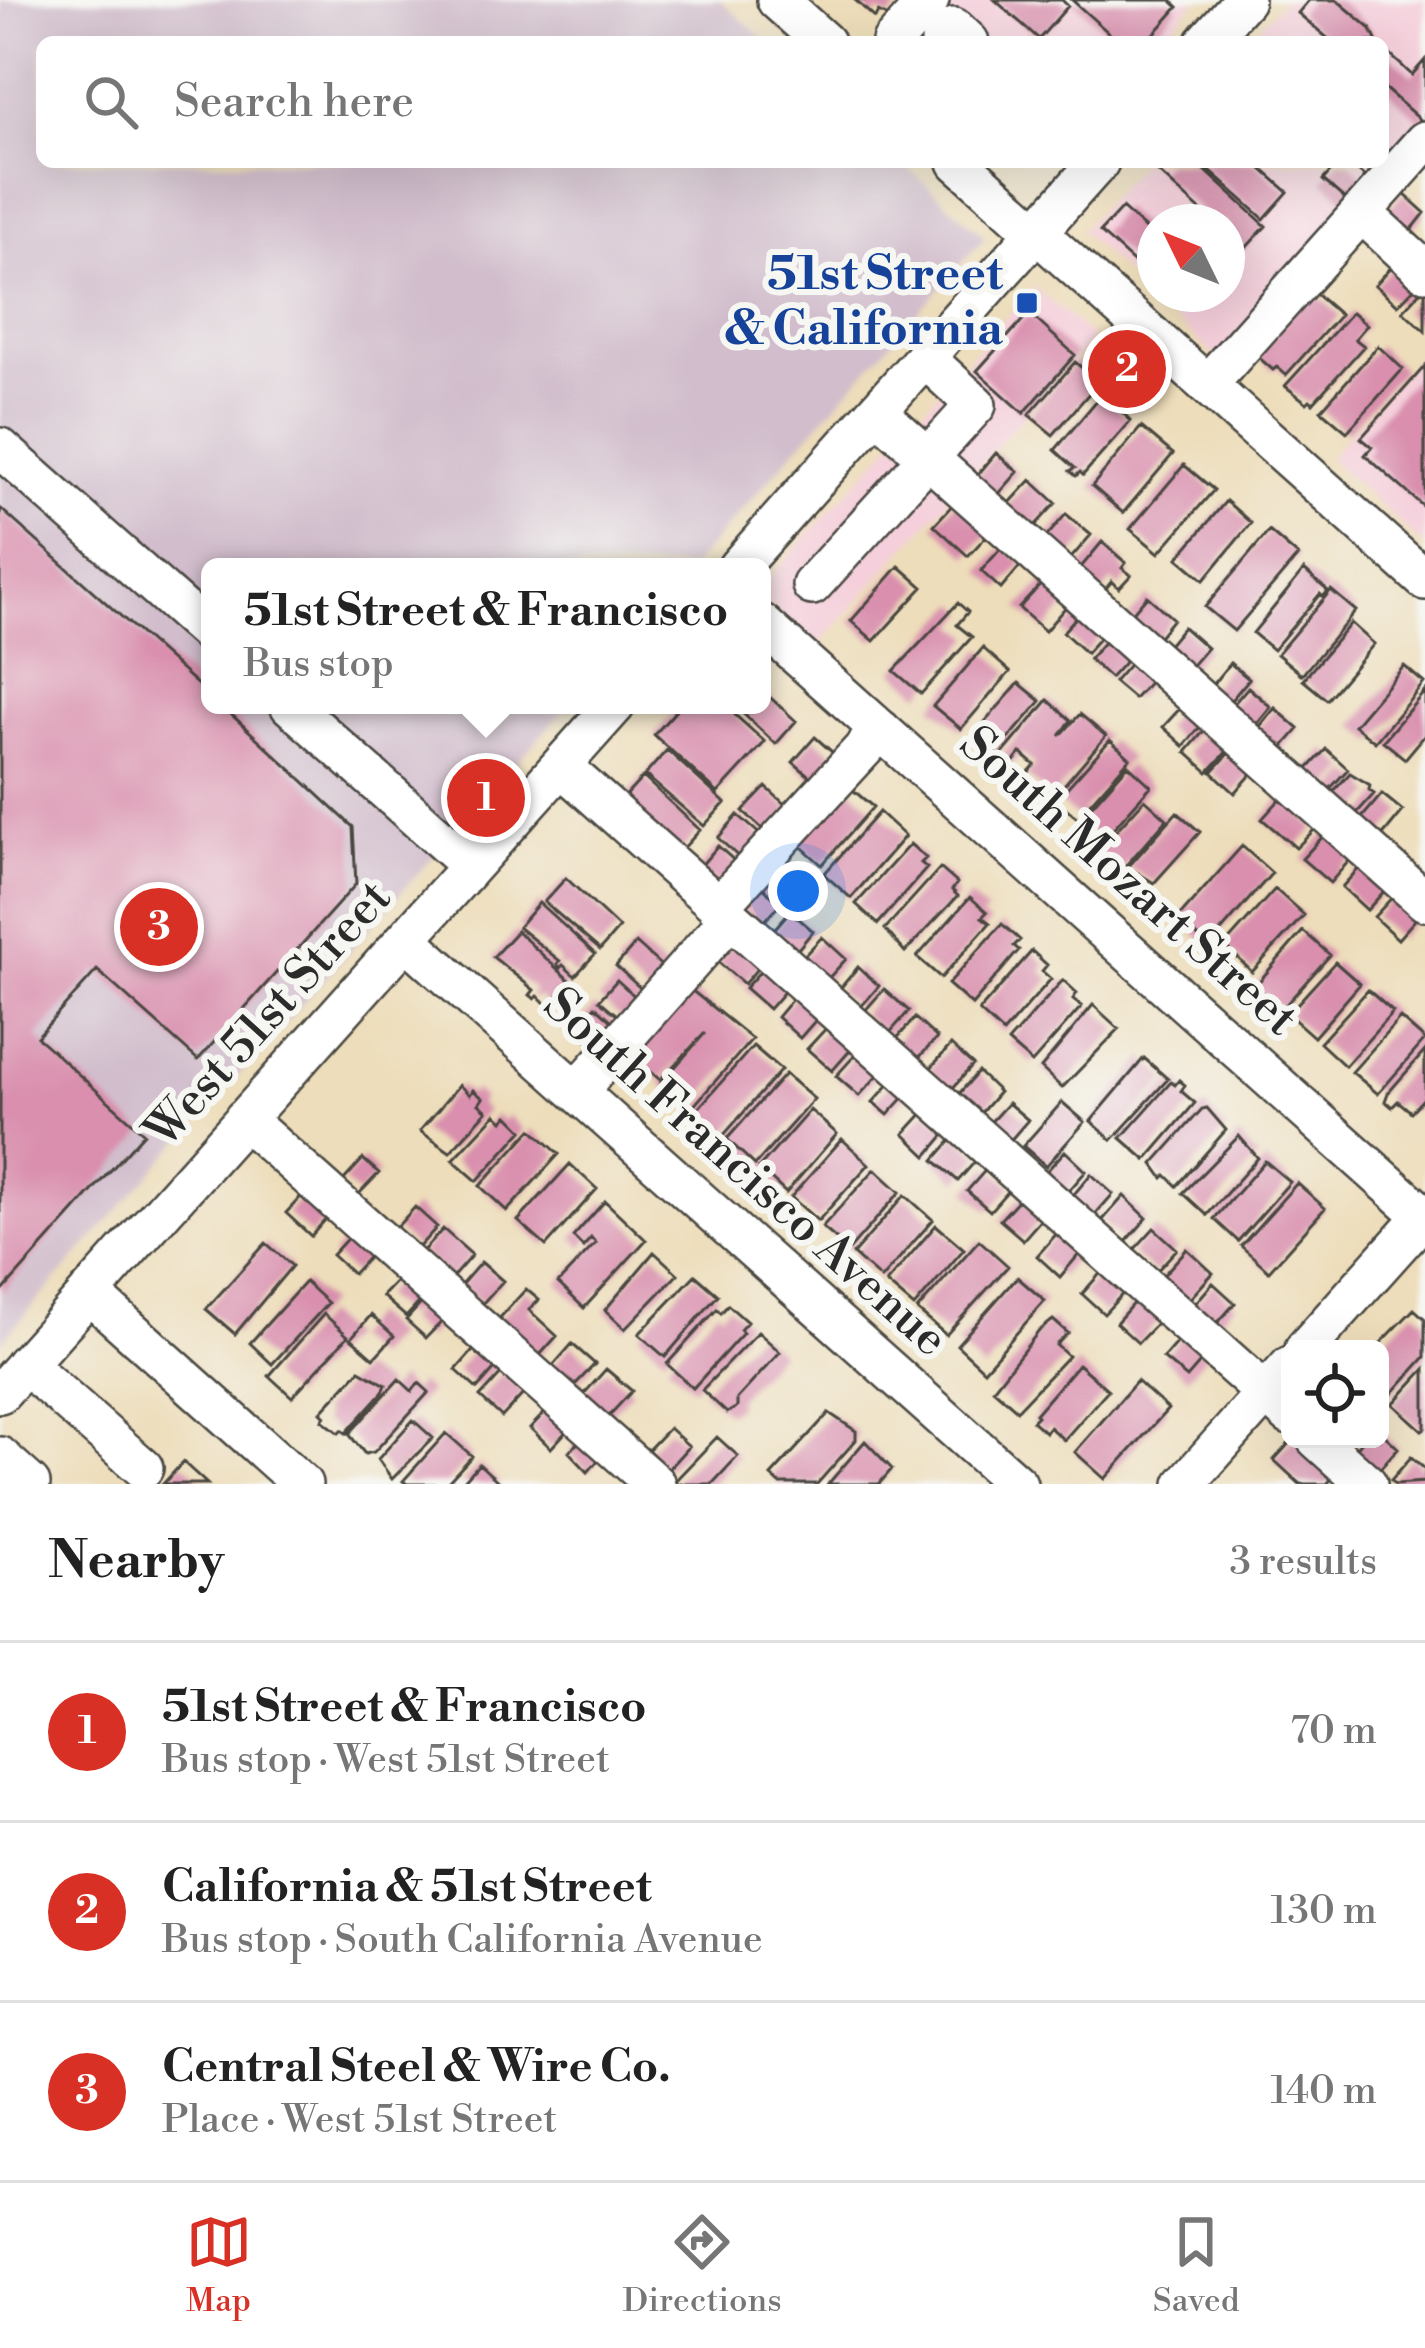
<!DOCTYPE html>
<meta charset="utf-8">
<style>
body{margin:0;font-family:"Libre Bodoni",serif;background:#f2f2f2;color:#222}
.controls{position:absolute;right:36px;bottom:36px;display:grid;overflow:hidden;border-radius:18px;box-shadow:0 12px 48px #0002}
.controls button{width:108px;height:108px;display:grid;place-items:center;padding:0;border:0;border-bottom:3px solid #e0e0e0;background:#fff;color:#222;font:60px sans-serif}
.compass{position:absolute;left:1137px;top:204px;width:108px;height:108px;border-radius:50%;background:#fff;box-shadow:0 12px 48px #0002;rotate:313deg}
.you{position:absolute;left:798px;top:891px;width:42px;height:42px;margin:-30px;border:9px solid #fff;border-radius:50%;background:#1a73e8;box-shadow:0 0 0 18px #1a73e833}
.badge{display:grid;place-items:center;width:78px;height:78px;border-radius:50%;background:#d93025;color:#fff;font-size:39px;font-weight:700}
.pin{position:absolute;translate:-50% -50%;border:6px solid #fff;box-shadow:0 3px 12px #0006}
.popup{position:absolute;left:201px;top:558px;width:570px;height:156px;box-sizing:border-box;display:grid;place-content:center;border-radius:18px;background:#fff;filter:drop-shadow(0 3px 9px #0005);font-size:39px;white-space:nowrap;color:#767676}
.popup b{font-size:45px;color:#222}
.popup::after{content:'';position:absolute;left:50%;top:100%;margin-left:-24px;border:24px solid transparent;border-top-color:#fff}
.list{margin:0;padding:0;list-style:none}
h2{display:flex;justify-content:space-between;align-items:center;height:156px;margin:0;padding:0 48px;font-size:51px}
h2 small{font-size:39px;font-weight:400;color:#767676}
.list li{display:grid;grid-template-columns:78px 1fr auto;gap:36px;align-items:center;box-sizing:border-box;height:180px;padding:0 48px;border-top:3px solid #e0e0e0}
.list b{display:block;font-size:45px;white-space:nowrap}
.list p{margin:0;font-size:39px;white-space:nowrap;color:#767676}
.list em{font-size:39px;font-style:normal;color:#767676}
.icon{flex:none;width:66px;height:66px;fill:none;stroke:currentColor;stroke-width:2;stroke-linecap:round;stroke-linejoin:round}
.map{position:relative;flex:none;width:1425px;height:1484px;overflow:hidden}
.search{position:absolute;background:#fff;box-shadow:0 12px 48px #0002;left:36px;right:36px;top:36px;height:132px;display:flex;align-items:center;gap:30px;box-sizing:border-box;padding:0 42px;border-radius:18px;color:#767676;font-size:45px}
.sheet{height:696px;background:#fff}
nav{display:flex;justify-content:space-around;align-items:center;box-sizing:border-box;height:168px;border-top:3px solid #e0e0e0;background:#fff;font-size:33px;color:#767676}
nav a{display:grid;justify-items:center;gap:6px}
nav .on{color:#d93025}
.map>svg:first-child{display:block}
.built{fill:#f5cfdb;fill-rule:evenodd}
.industrial{fill:#d1bdcc}
.building{fill:#d98fad}
.lines{fill:none;stroke-linecap:round;stroke-linejoin:round}
.minor-casing{stroke:#484640;stroke-width:44}
.minor{stroke:#fff;stroke-width:39}
.transit-dot{fill:#1a4fb4;stroke:#f6f6f2;stroke-width:4.5}
.labels{text-anchor:middle;dominant-baseline:central;stroke-width:12;stroke-linejoin:round;paint-order:stroke}
.transit-label{font-size:48px;font-weight:bold;fill:#164399;stroke:#f6f6f2;text-anchor:end}
.street-label{font-size:48px;fill:#2b2b2b;stroke:#f6f6f2}
</style>
<div class="map">
<svg width="1425" height="1484" viewBox="0 0 1425 1484">
<rect width="100%" height="100%" fill="#f6f6f2"/>
<filter id="ink" filterUnits="userSpaceOnUse"><feTurbulence type="fractalNoise" baseFrequency=".00833" numOctaves="2"/><feDisplacementMap in="SourceGraphic" scale="24" xChannelSelector="R" yChannelSelector="G"/><feConvolveMatrix kernelMatrix="1 2 1 2 8 2 1 2 1" color-interpolation-filters="sRGB"/></filter>
<filter id="wash" filterUnits="userSpaceOnUse"><feTurbulence type="fractalNoise" baseFrequency=".004" numOctaves="4" result="noise"/><feDisplacementMap in="SourceGraphic" scale="48" xChannelSelector="R" yChannelSelector="G"/><feGaussianBlur stdDeviation="2.7" result="paint"/><feColorMatrix in="noise" values="0 0 0 0 0 0 0 0 0 0 0 0 0 0 0 0 0 1.4 0 .05"/><feComposite in="paint" operator="in"/></filter>
<g filter="url(#wash)">
<rect width="100%" height="100%" fill="#edddba"/>
<path class="built" d="M929 0H1197L1158 42H892Z
M1284 0H1425V141L1224 365 1080 231 1141 162H1383V42H1247ZM1155 222H1227V294H1155Z
M1034 287 1093 338 816 648 762 599V586Z
M1425 349V546L1328 458Z"/>
<path class="industrial" d="M0 0H720L767 42H42V162H901L985 237 691 567H210V705H568L0 1343Z"/>
<g id="blocks">
<path class="building" d="M855 0H906L890 18 878 12 875 18Z
M995 0H1062L1068 6 1039 39Z
M1072 0H1171L1178 7 1147 42H1119Z
M1309 0H1337L1370 28 1377 42H1332L1298 13Z
M1383 48 1412 75 1425 60V124L1383 87Z
M1165 162H1196L1266 226 1244 250 1227 235V222H1213L1157 171Z
M1200 162H1254L1288 192 1264 219Z
M1339 162H1348L1367 179 1347 201 1323 180Z
M1403 193 1425 213 1406 237 1383 215Z
M1122 208 1155 238V275L1150 277 1100 232Z
M1395 263 1419 283 1398 305 1375 285Z
M1425 287V331L1403 311Z
M1310 289 1340 315 1286 375 1277 367 1273 370 1257 356Z
M1352 312 1367 325 1355 339 1364 346 1313 403 1310 400 1307 403 1285 386Z
M1029 313 1075 355 1024 413 977 371Z
M1378 346 1403 369 1347 432 1321 410Z
M1075 362 1099 382 1053 435 1029 415Z
M1425 366V508L1365 455 1372 447 1361 438Z
M1103 393 1131 421 1083 475 1080 472 1076 476 1070 471 1075 468 1055 450Z
M1141 427 1173 454 1123 513 1092 486Z
M996 453 1018 472 996 497 975 478Z
M1184 465 1214 490 1159 553 1130 529Z
M1031 480 1056 503 1031 530 1006 507Z
M957 500 991 531 968 556 934 525Z
M1226 501 1251 523 1204 580 1178 558Z
M0 508 210 696V705H221L353 827 356 884 198 1060 97 970 37 1037 144 1133 0 1294Z
M1066 514 1091 535 1066 564 1041 543Z
M1269 531 1298 556 1234 631 1205 607Z
M1102 542 1126 563 1122 568 1131 575 1119 588 1112 581 1102 593 1077 572Z
M1003 546 1023 563 1001 589 981 571Z
M899 566 923 587 874 641 851 621Z
M1304 570 1328 591 1323 597 1320 594 1273 650 1253 633Z
M1045 580 1070 602 1045 631 1019 608Z
M1331 590 1356 611 1302 675 1277 654Z
M1147 596 1173 619 1156 640 1129 617Z
M958 603 968 612 957 625 972 637 921 694 894 671Z
M1081 612 1104 633 1086 653 1063 632Z
M1351 623 1374 644 1327 700 1303 680Z
M1183 627 1207 648 1187 671 1163 651Z
M1109 637 1130 656 1110 678 1089 659Z
M983 648 1010 672 961 729 933 706Z
M1134 659 1154 677 1134 699 1114 682Z
M1230 663 1249 679 1227 705 1208 690Z
M1404 666 1424 683 1375 742 1354 725Z
M1019 683 1041 701 992 758 970 739Z
M1248 687 1271 707 1253 729 1230 708Z
M762 690 796 721 776 744 734 705H762Z
M1425 691V735L1405 759 1383 741Z
M1048 700 1071 720 1060 736 1080 714 1106 736 1052 799 1026 775 1035 765 1021 753 1011 765 1000 757Z
M1184 704 1204 722 1184 746 1163 727Z
M681 705H724L765 742 718 793 654 735Z
M1275 708 1299 729 1280 751 1256 731Z
M1209 725 1232 746 1208 772 1186 752Z
M815 737 839 758 816 782 793 762Z
M1110 740 1130 758 1082 812 1084 814 1128 765 1151 786 1101 842 1089 831 1085 836 1076 828 1080 820 1056 800Z
M1233 749 1256 769 1235 793 1212 772Z
M1326 749 1348 769 1328 791 1306 771Z
M667 750 725 803 704 826 645 775Z
M1350 773 1370 785 1369 790 1374 794 1356 814 1332 793Z
M643 777 700 830 680 852 621 801Z
M846 784 873 807 822 865 795 841Z
M766 787 790 809 768 834 743 811Z
M1382 794 1403 811 1380 839 1359 821Z
M1282 797 1316 828 1296 848 1262 819Z
M1145 799 1167 819 1120 872 1097 851Z
M879 812 905 836 851 898 824 874Z
M1177 812 1200 832 1154 883 1128 867Z
M738 815 764 838 743 861 718 838Z
M1327 832 1354 855 1330 883 1302 859Z
M910 844 926 858 921 863 927 868 878 924 856 904Z
M718 846 739 865 720 887 698 869Z
M1242 846 1272 873 1208 946 1178 918Z
M1362 865 1387 888 1367 910 1342 887Z
M940 868 957 883 952 890 958 896 905 952 885 929Z
M566 878 619 928 600 950 544 902Z
M759 884 780 904 760 926 739 906Z
M1275 889 1304 915 1252 972 1225 945Z
M1398 891 1422 912 1398 939 1374 917Z
M970 897 987 912 982 917 990 923 941 978 917 957Z
M539 903 595 954 575 976 563 965 560 968 557 964 560 961 518 927Z
M790 911 813 931 793 955 770 934Z
M1002 924 1020 940 1014 946 1019 950 972 1005 948 984Z
M517 931 570 981 549 1007 538 996 535 999 530 995 534 990 493 957Z
M1303 931 1330 955 1282 1009 1255 986Z
M822 937 846 959 826 981 801 959Z
M737 939 763 962 744 984 718 962Z
M636 943 668 972 648 995 616 966Z
M1032 951 1047 965 1042 971 1051 979 1003 1033 979 1011Z
M1335 962 1360 984 1314 1037 1288 1014Z
M766 965 789 986 769 1009 745 988Z
M858 967 879 986 859 1009 838 991Z
M617 980 641 1002 624 1021 599 1000Z
M1063 980 1077 993 1073 999 1082 1006 1032 1063 1008 1042Z
M690 989 752 1039 691 1109 661 1083 705 1033 660 1080 631 1054Z
M884 989 909 1011 887 1036 862 1014Z
M1368 990 1393 1012 1345 1066 1320 1043Z
M798 992 822 1013 800 1038 777 1017Z
M1093 1005 1119 1029 1062 1088 1041 1068Z
M595 1006 620 1028 599 1050 575 1029Z
M915 1018 937 1038 914 1063 892 1044Z
M1400 1018 1425 1040 1378 1094 1352 1072Z
M830 1024 854 1046 832 1071 807 1049Z
M951 1045 973 1065 951 1090 929 1070Z
M753 1046 781 1070 723 1136 695 1112Z
M1425 1051V1097L1411 1112 1398 1101 1392 1107 1385 1101 1388 1093Z
M856 1054 879 1074 859 1096 836 1076Z
M1144 1058 1168 1079 1112 1140 1091 1121Z
M978 1072 999 1092 979 1115 958 1095Z
M785 1074 814 1099 755 1165 727 1139Z
M893 1080 908 1093 888 1115 873 1102Z
M1179 1080 1185 1085 1181 1091 1195 1103 1146 1160 1121 1138 1171 1082 1175 1085Z
M459 1085 470 1095 473 1090 483 1098 479 1104 487 1111 450 1152 420 1131Z
M1062 1102 1085 1122 1046 1166 1023 1146Z
M1008 1103 1028 1120 1008 1143 988 1125Z
M1207 1108 1226 1130 1177 1186 1166 1175 1163 1178 1153 1164 1202 1109Z
M810 1110 837 1134 786 1193 759 1168Z
M926 1110 949 1130 927 1156 904 1134Z
M496 1114 503 1121 508 1115 523 1130 477 1181 453 1160Z
M532 1129 559 1154 507 1211 480 1186Z
M956 1135 980 1156 958 1181 934 1160Z
M1239 1136 1258 1158 1207 1215 1183 1193Z
M842 1139 869 1164 818 1221 791 1197Z
M1065 1151 1086 1171 1066 1194 1044 1174Z
M363 1159 379 1173 358 1195 343 1181Z
M1265 1161 1290 1182 1238 1241 1214 1219Z
M570 1164 597 1189 546 1246 518 1221Z
M989 1166 1012 1186 990 1211 967 1191Z
M875 1169 900 1192 849 1250 822 1227Z
M1091 1174 1113 1194 1092 1218 1070 1199Z
M1297 1183 1325 1208 1269 1271 1241 1246Z
M308 1189 333 1211 311 1236 286 1213Z
M905 1195 933 1220 881 1279 853 1254Z
M1124 1196 1147 1218 1125 1243 1102 1221Z
M1021 1197 1044 1216 1023 1240 1000 1220Z
M605 1201 646 1240 584 1308 558 1283 596 1243 591 1238 583 1247 573 1237Z
M415 1207 437 1227 417 1249 395 1229Z
M936 1225 964 1249 914 1307 886 1283Z
M1154 1228 1177 1249 1155 1273 1131 1253Z
M443 1229 472 1255 451 1279 421 1253Z
M355 1230 376 1249 353 1274 332 1255Z
M1058 1232 1081 1252 1060 1277 1037 1256Z
M979 1240 1008 1266 946 1335 917 1310Z
M266 1243 292 1266 235 1334 206 1309Z
M1187 1249 1213 1273 1186 1303 1160 1279Z
M654 1252 678 1274 625 1329 605 1310Z
M481 1262 503 1281 482 1304 461 1285Z
M1105 1268 1128 1288 1104 1314 1082 1294Z
M403 1274 426 1295 406 1317 382 1296Z
M695 1275 718 1295 665 1357 639 1334Z
M1017 1277 1045 1301 984 1370 957 1345Z
M305 1282 328 1303 272 1364 250 1343Z
M1213 1283 1235 1303 1215 1326 1193 1306Z
M526 1289 539 1300 529 1310 557 1336 538 1357 498 1320Z
M427 1297 448 1315 426 1338 406 1320Z
M1136 1300 1160 1320 1138 1343 1116 1323Z
M728 1305 747 1322 740 1330 743 1333 693 1388 667 1364 717 1309 721 1313Z
M1414 1309 1425 1319V1357L1388 1398 1380 1391V1349H1375Z
M324 1314 348 1336 292 1397 269 1376Z
M371 1315 394 1336 374 1358 351 1338Z
M1053 1320 1068 1333 1056 1345 1068 1356 1017 1410 993 1389 1039 1331Z
M758 1332 780 1352 737 1399V1407L727 1413 702 1390Z
M1183 1335 1206 1356 1187 1378 1163 1358Z
M479 1344 500 1363 477 1389 456 1370Z
M572 1344 595 1364 572 1388 550 1369Z
M1078 1364 1108 1390 1064 1440 1049 1427 1045 1432 1032 1421 1037 1416 1035 1414Z
M606 1369 632 1391 608 1417 583 1395Z
M1425 1369V1428L1422 1430 1393 1404Z
M360 1370 386 1385 383 1392 346 1433 342 1430 339 1433 322 1420 325 1416 321 1412Z
M502 1373 524 1393 502 1417 480 1397Z
M399 1379 412 1391 419 1383 429 1392 374 1452 365 1454 349 1434Z
M1137 1381 1168 1409 1105 1479 1075 1452Z
M552 1405 573 1424 551 1448 530 1428Z
M829 1413 856 1431V1440L817 1484H780L771 1476Z
M413 1420 433 1438 392 1479 378 1459Z
M669 1428 689 1446 668 1469 648 1450Z
M1380 1431 1398 1448 1377 1472 1354 1451 1364 1439H1380Z
M588 1432 608 1449 588 1472 569 1452Z
M446 1433 472 1456 446 1484H407L403 1481Z
M717 1437 738 1456 712 1484H672Z
M1293 1439H1301L1335 1475 1327 1484H1300L1274 1460Z
M865 1441 892 1469 879 1484H828Z
M1411 1457 1425 1469V1482L1395 1484 1391 1480Z
M183 1462 207 1484H163Z
M479 1464 501 1484H461Z"/>
</g>
</g>
<g filter="url(#ink)">
<use href="#blocks" fill-opacity="0" stroke="#484640" stroke-width="3"/>
<g class="lines">
<g class="minor-casing">
<path id="minor" d="M777 0 824 42
M892 42 929 0
M941 42 954 28 969 42
M1206 42 1244 0
M958 162 1425 580
M1361 212 1425 271
M1207 385 1425 141
M877 412 1425 901
M0 448 210 634
M738 567 1099 162
M812 585 976 405 925 358
M762 624 1425 1217
M290 705 471 866
M561 766 1290 1415
M718 907 881 730
M406 939 1017 1484
M577 1091 731 917
M244 1119 655 1484
M89 1293 302 1484
M1305 1349 1425 1215
M25 1364 143 1468
M0 1393 615 705
M1317 1439 1367 1484
M0 1457 30 1484
M1185 1484 1290 1366"/>
</g>
<use href="#minor" class="minor"/>
</g>
</g>
<rect class="transit-dot" x="1015" y="291" width="24" height="24" rx="6"/>
<g class="labels">
<g class="transit-label">
<text x="1003" y="275">51st Street<tspan x="1003" dy="55">&amp; California</tspan></text>
</g>
<g class="street-label">
<text transform="translate(1128 882) rotate(42)">South Mozart Street</text>
<text transform="translate(269 1015) rotate(-48)">West 51st Street</text>
<text transform="translate(745 1173) rotate(42)">South Francisco Avenue</text>
</g>
</g>
</svg>
<div class="controls">
<button><svg class="icon" aria-label="locate" viewBox="0 0 24 24"><circle cx="12" cy="12" r="6"/><path d="M12 2v4M12 18v4M2 12h4M18 12h4"/></svg></button>
</div>
<svg class="compass" viewBox="-18 -18 36 36"><path d="M0-13l5 13h-10z" fill="#e53935"/><path d="M0 13l5-13h-10z" fill="#767676"/></svg>
<div class="you"></div>
<div class="pin badge" style="left:486px;top:798px">1</div>
<div class="popup"><b>51st Street &amp; Francisco</b>Bus stop</div>
<div class="pin badge" style="left:1127px;top:369px">2</div>
<div class="pin badge" style="left:159px;top:927px">3</div>
<div class="search"><svg class="icon" aria-label="search" viewBox="0 0 24 24"><circle cx="10" cy="10" r="6"/><path d="M15 15l6 6"/></svg>Search here</div>
</div>
<section class="sheet">
<h2>Nearby<small>3 results</small></h2>
<ul class="list">
<li><span class="badge">1</span><div><b>51st Street &amp; Francisco</b><p>Bus stop · West 51st Street</p></div><em>70 m</em></li>
<li><span class="badge">2</span><div><b>California &amp; 51st Street</b><p>Bus stop · South California Avenue</p></div><em>130 m</em></li>
<li><span class="badge">3</span><div><b>Central Steel &amp; Wire Co.</b><p>Place · West 51st Street</p></div><em>140 m</em></li>
</ul>
</section>
<nav>
<a class="on"><svg class="icon" aria-label="map" viewBox="0 0 24 24"><path d="M3 6l6-2 6 2 6-2v14l-6 2-6-2-6 2zM9 4v14M15 6v14"/></svg>Map</a>
<a><svg class="icon" aria-label="directions" viewBox="0 0 24 24"><path d="M12 3l9 9-9 9-9-9zM9 14v-3h6M13 9l2 2-2 2"/></svg>Directions</a>
<a><svg class="icon" aria-label="saved" viewBox="0 0 24 24"><path d="M7 4h10v16l-5-4-5 4z"/></svg>Saved</a>
</nav>
